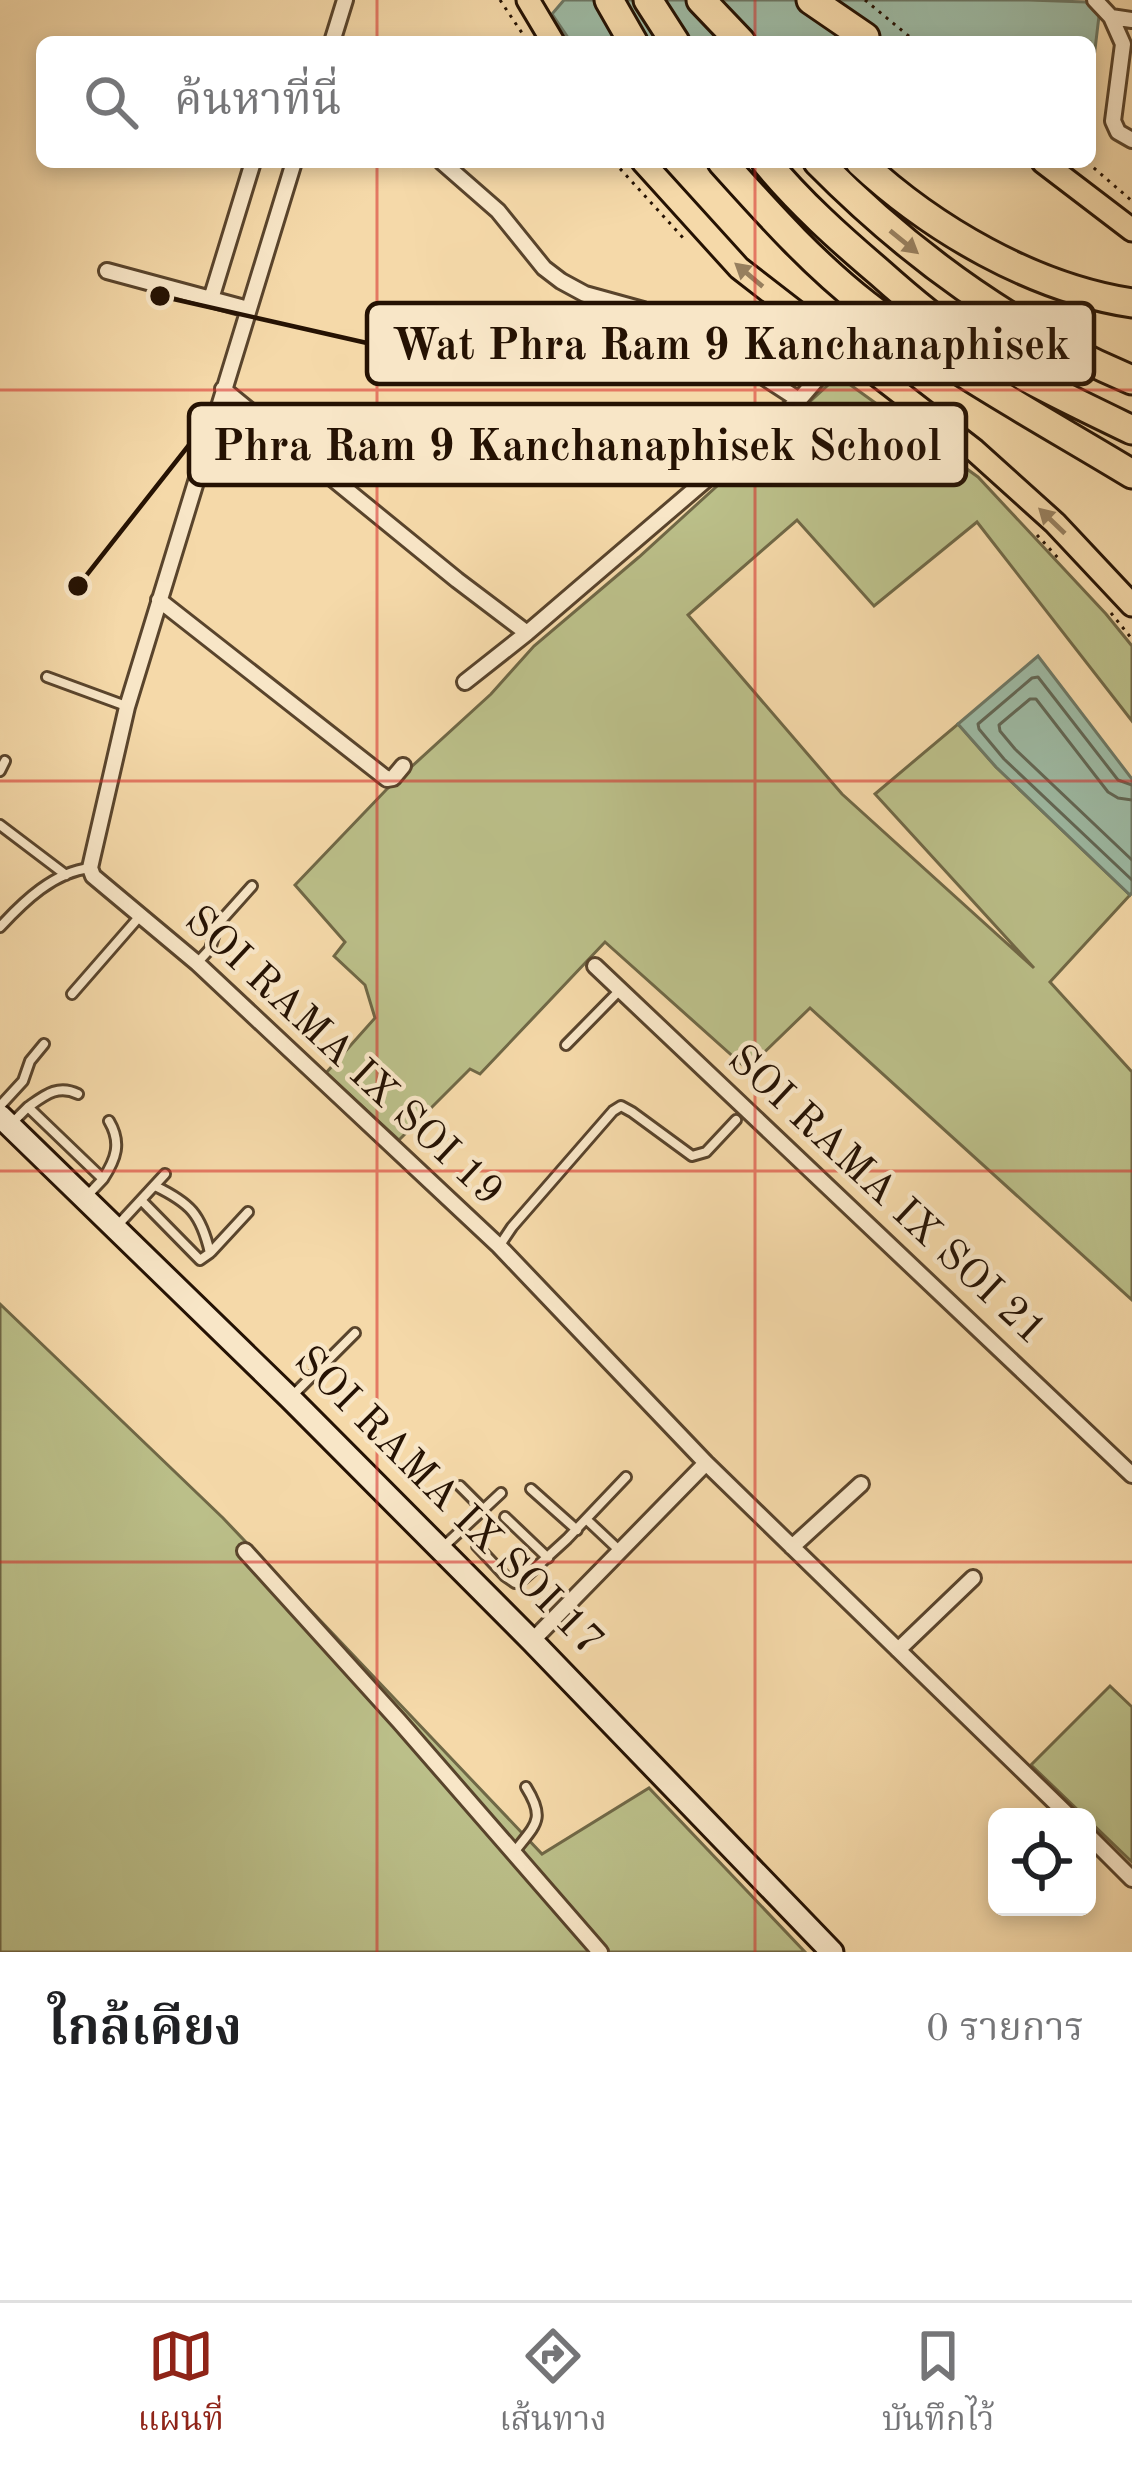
<!DOCTYPE html>
<html lang="th">
<meta charset="utf-8">
<style>
body{margin:0;font-family:"Old Standard TT","Noto Serif Thai",serif;background:#f6f6f6;color:#202124}
.controls{position:absolute;right:36px;bottom:36px;display:grid;overflow:hidden;border-radius:18px;box-shadow:0 6px 18px #0003}
.controls button{width:108px;height:108px;display:grid;place-items:center;padding:0;border:0;border-bottom:3px solid #e0e0e0;background:#fff;color:#202124;font:60px sans-serif}
.list{margin:0;padding:0;list-style:none}
h2{display:flex;justify-content:space-between;align-items:center;height:156px;margin:0;padding:0 48px;font-size:51px}
h2 small{font-size:39px;font-weight:400;color:#757577}
.icon{flex:none;width:66px;height:66px;fill:none;stroke:currentColor;stroke-width:2;stroke-linecap:round;stroke-linejoin:round}
.map{position:relative;flex:none;width:1132px;height:1952px;overflow:hidden}
.search{position:absolute;background:#fff;box-shadow:0 6px 18px #0003;left:36px;right:36px;top:36px;height:132px;display:flex;align-items:center;gap:30px;box-sizing:border-box;padding:0 42px;border-radius:18px;color:#757577;font-size:45px}
.sheet{height:348px;background:#fff}
nav{display:flex;justify-content:space-around;align-items:center;box-sizing:border-box;height:168px;border-top:3px solid #e0e0e0;background:#fff;font-size:33px;color:#757577}
nav a{display:grid;justify-items:center;gap:6px}
nav .on{color:#8f2418}
.map>svg:first-child{display:block}
.green{fill:#bbbf89;stroke:#706846;stroke-width:3}
.water{fill:#9dbaa4;stroke:#6d7764;stroke-width:3}
.lines{fill:none;stroke-linecap:round;stroke-linejoin:round}
.shore{stroke:#616654;stroke-width:3}
.lane-casing{stroke:#59442c;stroke-width:14}
.street-casing{stroke:#59442c;stroke-width:20}
.secondary-casing{stroke:#251203;stroke-width:27}
.primary-casing{stroke:#251203;stroke-width:27}
.highway-casing{stroke:#251203;stroke-width:33}
.path{stroke:#251203;stroke-width:3;stroke-dasharray:3 6;stroke-linecap:butt}
.lane{stroke:#f8e6c7;stroke-width:8}
.street{stroke:#f8e6c7;stroke-width:14}
.secondary{stroke:#f8e6c7;stroke-width:21}
.primary{stroke:#f5d9a9;stroke-width:21}
.highway{stroke:#f5d9a9;stroke-width:27}
.oneway{fill:#977f5e}
.grid{fill:none;stroke:#d62828;stroke-width:3;stroke-opacity:0.55}
.labels{text-anchor:middle;dominant-baseline:central;stroke-width:9;stroke-linejoin:round;paint-order:stroke}
.street-label{font-size:42px;fill:#251203;stroke:#f8e6c7}
.leader{fill:none;stroke:#251203;stroke-width:4.5}
.callout-dot{fill:#251203;stroke:#f8e6c7;stroke-width:4.5}
.callout{fill:#f8e6c7;stroke:#251203;stroke-width:4.5}
.callout-label{font-size:45px;text-anchor:middle;font-weight:bold;fill:#251203}
</style>
<div class="map">
<svg width="1132" height="1952" viewBox="0 0 1132 1952">
<rect width="100%" height="100%" fill="#f5d9a9"/>
<filter id="stains"><feTurbulence type="fractalNoise" baseFrequency=".00167" numOctaves="4"/><feColorMatrix values="0 0 0 0 .2 0 0 0 0 .09 0 0 0 0 .02 0 0 0 .5 -.17"/></filter>
<radialGradient id="worn" r=".72"><stop offset=".6" stop-color="#630" stop-opacity="0"/><stop offset="1" stop-color="#630" stop-opacity=".3"/></radialGradient>
<path class="green" d="M838 376 978 477 1106 614 1132 646V721L977 522 874 606 797 520 688 615 842 794 1034 968 875 794 958 724 996 767 1130 895 1050 982 1132 1072V1300L810 1008 747 1069 605 942 480 1074 470 1069 399 1140 326 1073 375 1018 365 985 334 956 345 942 295 885 386 790 491 694 534 646 639 557Z
M0 1304 223 1518 542 1854 649 1788 805 1952H0Z
M1110 1686 1132 1707V1862L1031 1765Z"/>
<path class="water" d="M564 0H1029L1086 2 1099 16 1090 91V42H571L552 14Z
M1038 656 1132 779V892L1130 895 996 767 958 724Z"/>
<g class="lines">
<path class="shore" d="M1132 785 1118 780 1038 677 1032 678 978 724 979 729 1004 759 1132 880
M1132 800 1118 798 1108 792 1036 699H1030L999 725 1000 731 1015 749 1132 860"/>
<g class="lane-casing">
<path id="lane" d="M47 677 126 706
M0 771 5 761
M0 825 66 875
M0 927C24 901 54 872 90 868
M198 962 210 949 218 924 252 886
M72 994 140 916
M566 1045 620 990
M0 1106 23 1081 30 1061 44 1044
M28 1107C45 1095 58 1084 78 1094
M11 1124 28 1107 103 1179 86 1197
M103 1179C116 1159 122 1143 109 1121
M141 1200 200 1260 210 1253C201 1214 190 1203 155 1186
M117 1226 165 1174
M500 1245 512 1227 613 1111 621 1106 632 1112 692 1156 706 1152 736 1120
M211 1252 248 1212
M291 1397 355 1333
M460 1486 483 1509
M531 1489 577 1530
M505 1517 548 1558
M586 1519 620 1551
M477 1546 505 1576 515 1583 520 1582 567 1539 626 1477
M441 1549 501 1493
M515 1851C536 1824 546 1819 526 1787"/>
</g>
<g class="street-casing">
<path id="street" d="M1095 0 1111 17 1123 44 1113 121 1118 132 1132 140
M1111 17 1132 20
M332 42 345 0
M294 162 127 707 92 859 90 868 93 876 197 963 499 1246 706 1463 1070 1817
M442 162 498 211 544 268 561 281 585 294 643 310 704 338 799 400
M107 271 248 309
M211 299 253 162
M223 389 457 580 527 633 799 400 842 350
M159 600 387 779 393 778 403 766
M465 682 527 633
M595 966 1132 1475
M792 1547 861 1484
M245 1551 399 1721 600 1952
M532 1641 706 1463
M898 1650 973 1578
M1087 1834 1132 1879"/>
</g>
<g class="secondary-casing">
<path id="secondary" d="M0 1116 290 1398 532 1641 832 1952"/>
</g>
<g class="primary-casing">
<path id="primary" d="M528 0 553 42
M643 162 739 268 974 450 1055 523 1132 605
M1043 162 1132 230"/>
</g>
<g class="highway-casing">
<path id="highway" d="M609 0 633 42
M648 0 675 42
M701 0 741 42
M811 0 865 37
M722 162C767 212 812 263 866 305 948 369 1043 420 1132 474
M766 162C800 203 839 238 879 272 907 297 936 322 967 342 1019 376 1076 403 1132 430
M818 162C909 254 1013 330 1132 380
M860 162C932 229 1033 288 1132 303"/>
</g>
<path class="path" d="M500 0 528 42
M865 0 916 42
M614 162 686 241
M1087 162 1132 201
M1037 535 1059 559
M1111 613 1132 639"/>
<use href="#lane" class="lane"/>
<use href="#street" class="street"/>
<use href="#secondary" class="secondary"/>
<use href="#primary" class="primary"/>
<use href="#highway" class="highway"/>
</g>
<defs><path id="oneway-solid" d="M-6-.8H1V-3.2L6.5 0L1 3.2V.8H-6Z" transform="scale(3)"/></defs>
<g class="oneway">
<use href="#oneway-solid" transform="translate(904 242) rotate(39)"/>
<use href="#oneway-solid" transform="translate(749 275) rotate(-140)"/>
<use href="#oneway-solid" transform="translate(1052 521) rotate(-136)"/>
</g>
<path class="grid" d="M377 0V42M755 0V42M377 162V1952M755 162V1952M0 390H1132M0 781H1132M0 1171H1132M0 1562H1132"/>
<g class="labels">
<g class="street-label">
<text transform="translate(343 1057) rotate(43)">SOI RAMA IX SOI 19</text>
<text transform="translate(886 1196) rotate(43)">SOI RAMA IX SOI 21</text>
<text transform="translate(448 1502) rotate(45)">SOI RAMA IX SOI 17</text>
</g>
</g>
<path class="leader" d="M160 296L367 343M78 586L189 445"/>
<g class="callout-dot">
<circle cx="160" cy="296" r="12"/>
<circle cx="78" cy="586" r="12"/>
</g>
<g class="callout">
<rect x="367" y="303" width="727" height="81" rx="12"/>
<rect x="189" y="404" width="777" height="81" rx="12"/>
</g>
<g class="callout-label">
<text x="731" y="359">Wat Phra Ram 9 Kanchanaphisek</text>
<text x="577" y="460">Phra Ram 9 Kanchanaphisek School</text>
</g>
<rect width="100%" height="100%" filter="url(#stains)"/>
<rect width="100%" height="100%" fill="url(#worn)"/>
</svg>
<div class="controls">
<button><svg class="icon" aria-label="locate" viewBox="0 0 24 24"><circle cx="12" cy="12" r="6"/><path d="M12 2v4M12 18v4M2 12h4M18 12h4"/></svg></button>
</div>
<div class="search"><svg class="icon" aria-label="search" viewBox="0 0 24 24"><circle cx="10" cy="10" r="6"/><path d="M15 15l6 6"/></svg>ค้นหาที่นี่</div>
</div>
<section class="sheet">
<h2>ใกล้เคียง<small>0 รายการ</small></h2>
<ul class="list">
</ul>
</section>
<nav>
<a class="on"><svg class="icon" aria-label="map" viewBox="0 0 24 24"><path d="M3 6l6-2 6 2 6-2v14l-6 2-6-2-6 2zM9 4v14M15 6v14"/></svg>แผนที่</a>
<a><svg class="icon" aria-label="directions" viewBox="0 0 24 24"><path d="M12 3l9 9-9 9-9-9zM9 14v-3h6M13 9l2 2-2 2"/></svg>เส้นทาง</a>
<a><svg class="icon" aria-label="saved" viewBox="0 0 24 24"><path d="M7 4h10v16l-5-4-5 4z"/></svg>บันทึกไว้</a>
</nav>
